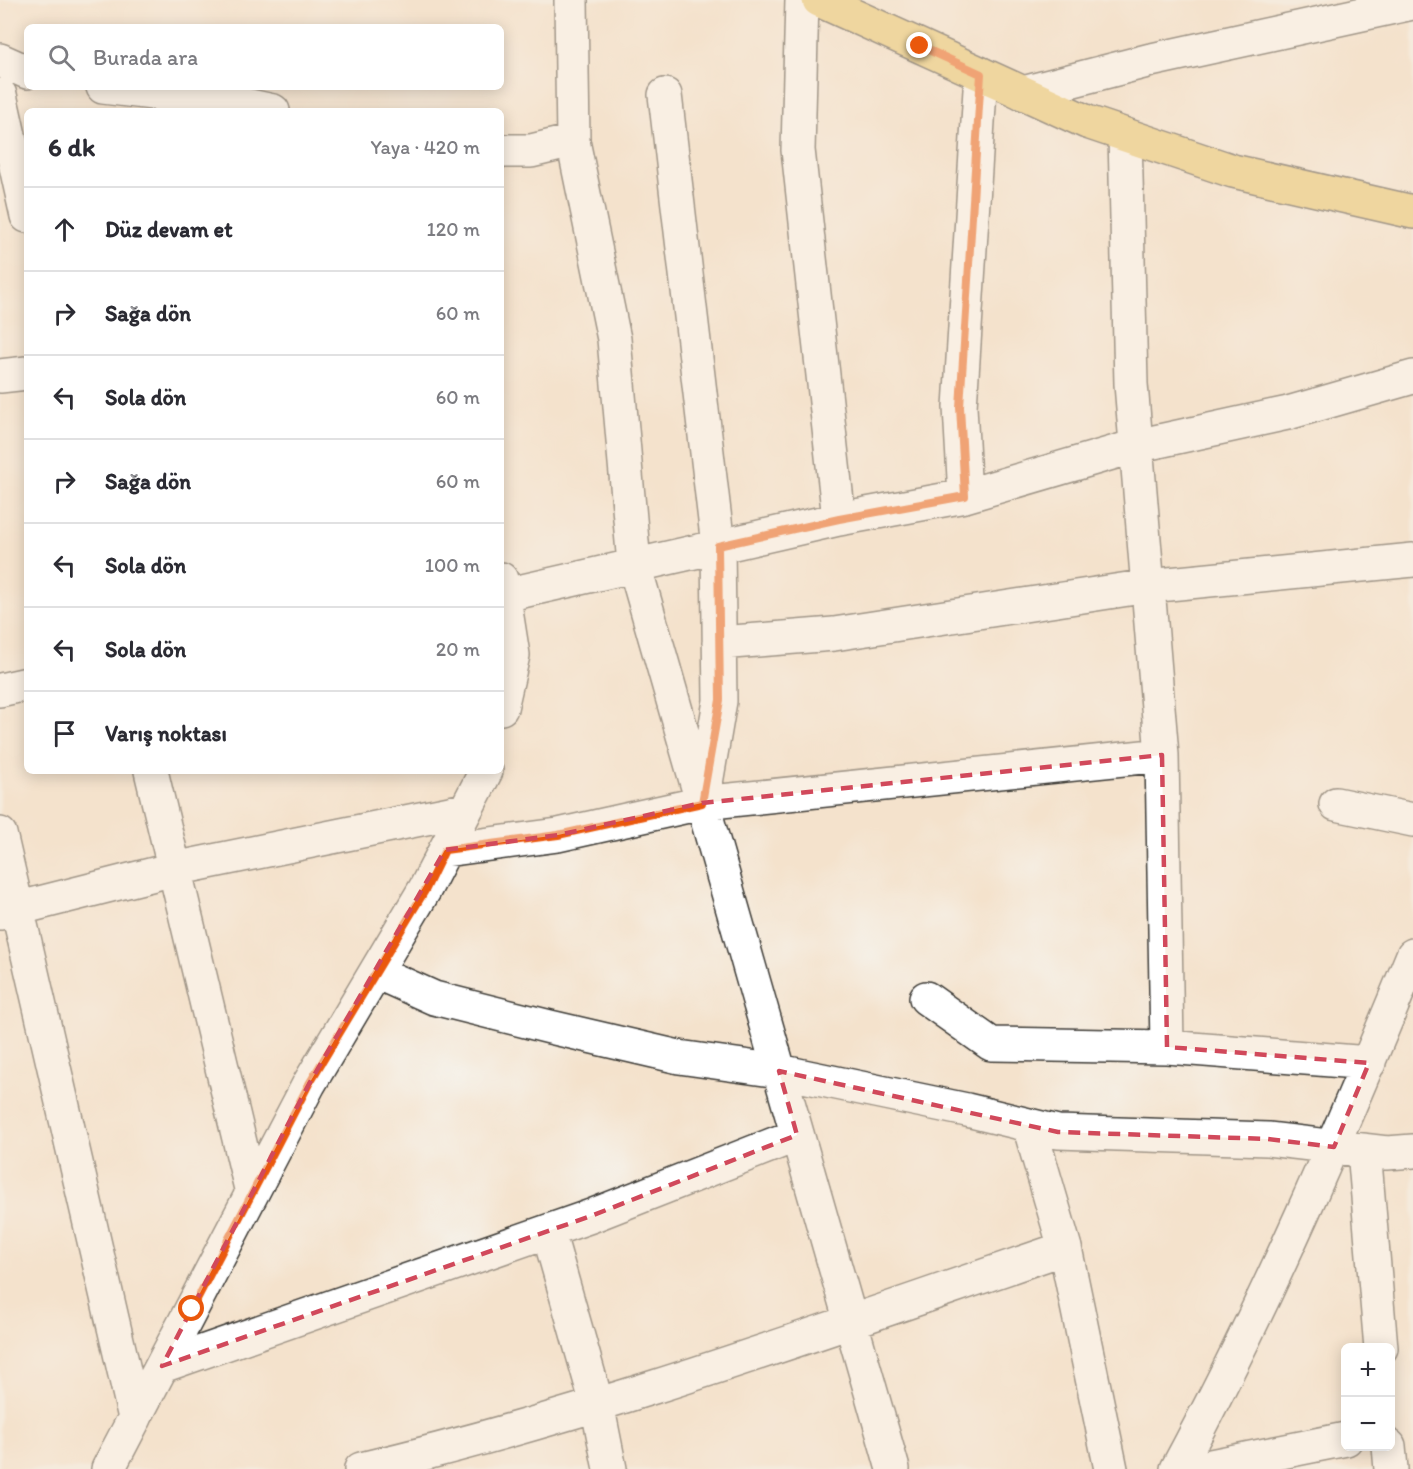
<!DOCTYPE html>
<html lang="tr">
<meta charset="utf-8">
<style>
body{margin:0;font-family:Itim,sans-serif;background:#f2f2f3;color:#2b2b33}
.controls{position:absolute;right:18px;bottom:18px;display:grid;overflow:hidden;border-radius:9px;box-shadow:0 3px 15px #0003}
.controls button{width:54px;height:54px;display:grid;place-items:center;padding:0;border:0;border-bottom:2px solid #e1e1e2;background:#fff;color:#2b2b33;font:30px sans-serif}
.stop{position:absolute;width:18px;height:18px;margin:-14px;border:4px solid #ea580c;border-radius:50%;background:#fff}
.stop.end{background:#ea580c;border-color:#fff;box-shadow:0 2px 6px #0008}
.list{margin:0;padding:0;list-style:none}
h2{display:flex;justify-content:space-between;align-items:center;height:78px;margin:0;padding:0 24px;font-size:26px}
h2 small{font-size:20px;font-weight:400;color:#7c7c81}
.list li{display:grid;grid-template-columns:39px 1fr auto;gap:18px;align-items:center;box-sizing:border-box;height:84px;padding:0 24px;border-top:2px solid #e1e1e2}
.list b{display:block;font-size:22px;white-space:nowrap}
.list em{font-size:20px;font-style:normal;color:#7c7c81}
.icon{flex:none;width:33px;height:33px;fill:none;stroke:currentColor;stroke-width:2;stroke-linecap:round;stroke-linejoin:round}
.map{position:relative;flex:none;width:1413px;height:1469px;overflow:hidden}
.search{position:absolute;background:#fff;box-shadow:0 3px 15px #0003;left:24px;top:24px;width:480px;height:66px;display:flex;align-items:center;gap:15px;box-sizing:border-box;padding:0 21px;border-radius:9px;color:#7c7c81;font-size:22px}
.panel{position:absolute;background:#fff;box-shadow:0 3px 15px #0003;left:24px;top:108px;width:480px;height:666px;border-radius:9px}
.map>svg:first-child{display:block}
.lines{fill:none;stroke-linecap:round;stroke-linejoin:round}
.minor-casing{stroke:#3c3a36;stroke-width:36}
.major-casing{stroke:#3c3a36;stroke-width:36}
.minor{stroke:#fff;stroke-width:33}
.major{stroke:#e9c769;stroke-width:33}
.route{stroke:#ea580c;stroke-width:8}
.marked{fill:none;stroke:#d1495b;stroke-width:4.5;stroke-dasharray:12 8;stroke-linejoin:round}
</style>
<div class="map">
<svg width="1413" height="1469" viewBox="0 0 1413 1469">
<rect width="100%" height="100%" fill="#f6f6f2"/>
<filter id="ink" filterUnits="userSpaceOnUse"><feTurbulence type="fractalNoise" baseFrequency=".0167" numOctaves="2"/><feDisplacementMap in="SourceGraphic" scale="12" xChannelSelector="R" yChannelSelector="G"/><feConvolveMatrix kernelMatrix="1 2 1 2 8 2 1 2 1" color-interpolation-filters="sRGB"/></filter>
<filter id="wash" filterUnits="userSpaceOnUse"><feTurbulence type="fractalNoise" baseFrequency=".008" numOctaves="4" result="noise"/><feDisplacementMap in="SourceGraphic" scale="24" xChannelSelector="R" yChannelSelector="G"/><feGaussianBlur stdDeviation="1.35" result="paint"/><feColorMatrix in="noise" values="0 0 0 0 0 0 0 0 0 0 0 0 0 0 0 0 0 1.4 0 .05"/><feComposite in="paint" operator="in"/></filter>
<g filter="url(#wash)">
<rect width="100%" height="100%" fill="#f4e2cc"/>
</g>
<g filter="url(#ink)">
<g class="lines">
<g class="minor-casing">
<path id="minor" d="M571 0 573 141 614 339 634 564 893 1469
M802 0 798 150 839 519
M0 60 27 72
M103 87 236 103 273 111
M1023 93 1151 60 1413 3
M0 95 27 216
M665 95 718 546 720 701 704 795
M1125 135 1131 384 1162 755 1167 1047
M501 151H531L573 141
M0 376 27 373
M965 496 960 407 981 74
M501 579 513 655 501 708
M501 596 839 519 965 496 1136 446 1288 413 1413 377
M719 643 834 634 1148 586 1413 560
M0 690 27 684
M151 771 252 1193
M1336 804 1413 820
M0 834 135 1418
M445 850 558 835 702 803 1162 755
M0 913 174 869 465 810
M376 972 434 998 550 1027 679 1057 779 1071 967 1110 1058 1132 1268 1139 1387 1153 1413 1151
M926 998 991 1044 1167 1047 1369 1063
M1029 1125 1065 1248 1111 1469
M1364 1150 1381 1348
M548 1231 597 1404 610 1469
M162 1366 591 1216 797 1135
M1389 1446 1391 1469
M108 1469 309 1084 425 889 486 771
M361 1469C600 1413 833 1327 1065 1248
M1177 1469C1267 1302 1341 1130 1413 955
M1196 1469 1346 1439"/>
</g>
<g class="major-casing">
<path id="major" d="M819 0 1087 122 1233 171 1413 212"/>
</g>
<use href="#minor" class="minor"/>
<use href="#major" class="major"/>
</g>
</g>
<g class="lines" filter="url(#ink)">
<path class="route" d="M192 1309 309 1084 426 889 445 850 558 835 702 803 720 700 718 546 839 519 965 496 960 407 981 74 920 46"/>
</g>
<path d="M0 0H1413V1469H0ZM1162 755 1167 1047 1369 1063 1334 1147 1268 1139 1058 1132 779 1071 797 1135 591 1216 162 1366 309 1084 445 850 558 835 702 803Z" fill="#f4e2cc" fill-opacity=".55" fill-rule="evenodd"/>
<path class="marked" d="M1162 755 1167 1047 1369 1063 1334 1147 1268 1139 1058 1132 779 1071 797 1135 591 1216 162 1366 309 1084 445 850 558 835 702 803Z"/>
</svg>
<div class="controls">
<button>+</button>
<button>−</button>
</div>
<div class="stop" style="left:192px;top:1309px"></div>
<div class="stop end" style="left:920px;top:46px"></div>
<div class="search"><svg class="icon" aria-label="search" viewBox="0 0 24 24"><circle cx="10" cy="10" r="6"/><path d="M15 15l6 6"/></svg>Burada ara</div>
<section class="panel">
<h2>6 dk<small>Yaya · 420 m</small></h2>
<ul class="list">
<li><svg class="icon" aria-label="ahead" viewBox="0 0 24 24"><path d="M12 20V5M6 11l6-6 6 6"/></svg><div><b>Düz devam et</b></div><em>120 m</em></li>
<li><svg class="icon" aria-label="right" viewBox="0 0 24 24"><path d="M7 20v-9h11M14 6l5 5-5 5"/></svg><div><b>Sağa dön</b></div><em>60 m</em></li>
<li><svg class="icon" aria-label="left" viewBox="0 0 24 24"><path d="M17 20v-9H6M10 6l-5 5 5 5"/></svg><div><b>Sola dön</b></div><em>60 m</em></li>
<li><svg class="icon" aria-label="right" viewBox="0 0 24 24"><path d="M7 20v-9h11M14 6l5 5-5 5"/></svg><div><b>Sağa dön</b></div><em>60 m</em></li>
<li><svg class="icon" aria-label="left" viewBox="0 0 24 24"><path d="M17 20v-9H6M10 6l-5 5 5 5"/></svg><div><b>Sola dön</b></div><em>100 m</em></li>
<li><svg class="icon" aria-label="left" viewBox="0 0 24 24"><path d="M17 20v-9H6M10 6l-5 5 5 5"/></svg><div><b>Sola dön</b></div><em>20 m</em></li>
<li><svg class="icon" aria-label="arrive" viewBox="0 0 24 24"><path d="M6 21V4h12l-3 4 3 4H6"/></svg><div><b>Varış noktası</b></div></li>
</ul>
</section>
</div>
